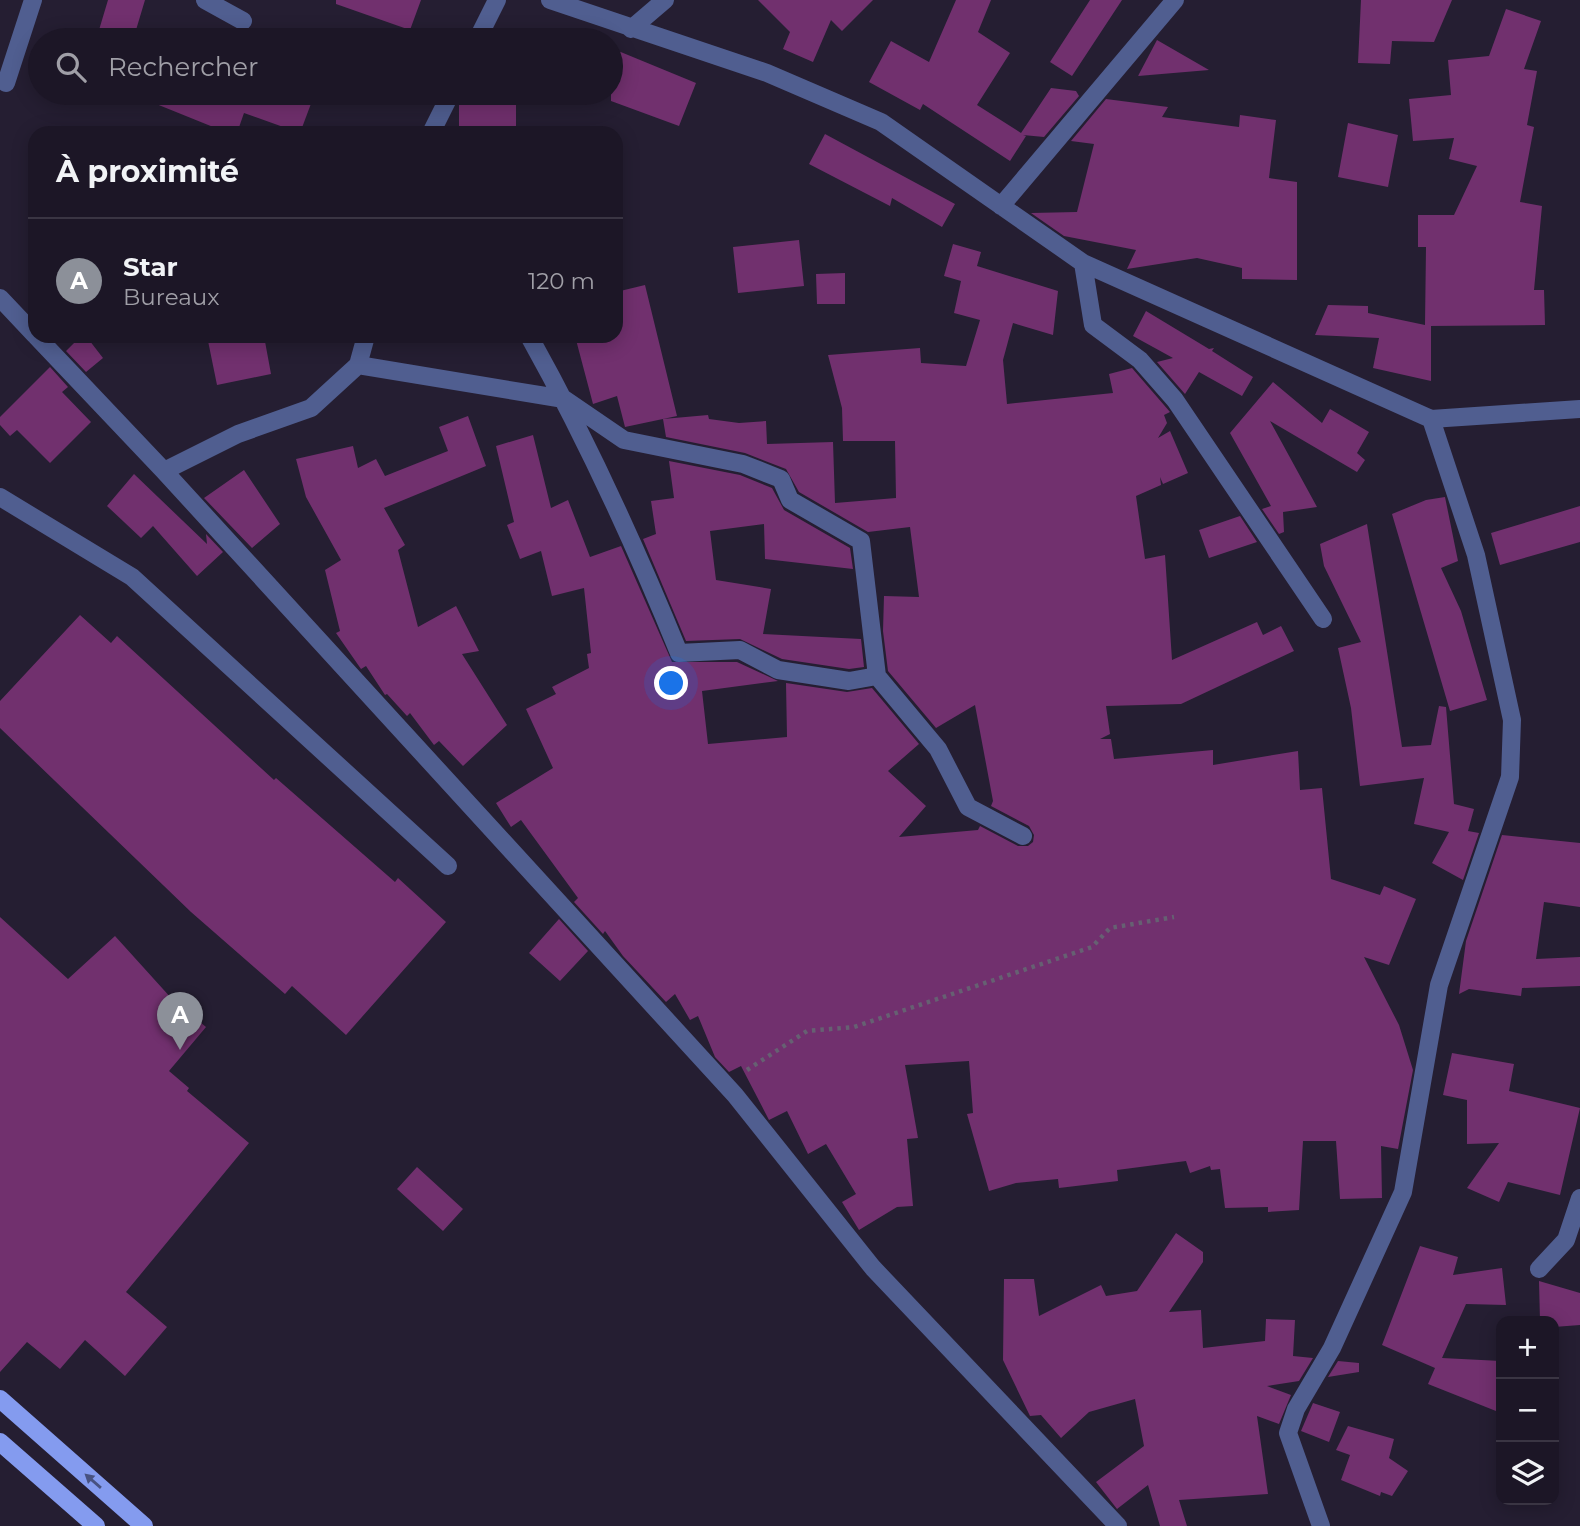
<!DOCTYPE html>
<html lang="fr">
<meta charset="utf-8">
<style>
body{margin:0;font-family:Montserrat,sans-serif;background:#251f2e;color:#f1f3f6}
.controls{position:absolute;right:21px;bottom:21px;display:grid;overflow:hidden;border-radius:14px;box-shadow:0 4px 18px #0003}
.controls button{width:63px;height:63px;display:grid;place-items:center;padding:0;border:0;border-bottom:2px solid #3a3543;background:#1c1626;color:#f1f3f6;font:35px sans-serif}
.you{position:absolute;left:672px;top:684px;width:24px;height:24px;margin:-18px;border:5px solid #fff;border-radius:50%;background:#1a73e8;box-shadow:0 0 0 10px #1a73e833}
.badge{display:grid;place-items:center;width:46px;height:46px;border-radius:50%;background:#8c9099;color:#fff;font-size:23px;font-weight:700}
.pin{position:absolute;translate:-50% -58px;filter:drop-shadow(0 2px 4px #0008)}
.pin::after{content:'';position:absolute;top:37px;width:24px;height:21px;background:inherit;clip-path:polygon(0 0,100% 0,50% 100%)}
.list{margin:0;padding:0;list-style:none}
h2{display:flex;justify-content:space-between;align-items:center;height:91px;margin:0;padding:0 28px;font-size:30px}
h2 small{font-size:23px;font-weight:400;color:#a09fa7}
.list li{display:grid;grid-template-columns:46px 1fr auto;gap:21px;align-items:center;box-sizing:border-box;height:126px;padding:0 28px;border-top:2px solid #3a3543}
.list b{display:block;font-size:26px;white-space:nowrap}
.list p{margin:0;font-size:23px;white-space:nowrap;color:#a09fa7}
.list em{font-size:23px;font-style:normal;color:#a09fa7}
.icon{flex:none;width:38px;height:38px;fill:none;stroke:currentColor;stroke-width:2;stroke-linecap:round;stroke-linejoin:round}
.map{position:relative;flex:none;width:1580px;height:1526px;overflow:hidden}
.search{position:absolute;background:#1c1626;box-shadow:0 4px 18px #0003;left:28px;top:28px;width:595px;height:77px;display:flex;align-items:center;gap:18px;box-sizing:border-box;padding:0 24px;border-radius:38px;color:#a09fa7;font-size:26px}
.panel{position:absolute;background:#1c1626;box-shadow:0 4px 18px #0003;left:28px;top:126px;width:595px;height:217px;border-radius:21px}
.map>svg:first-child{display:block}
.building{fill:#71306e}
.lines{fill:none;stroke-linecap:round;stroke-linejoin:round}
.path{stroke:#666072;stroke-width:4.5;stroke-dasharray:3.5 5;stroke-linecap:butt}
.minor{stroke:#505e90;stroke-width:18}
.major{stroke:#849bef;stroke-width:18}
.oneway{fill:#485281}
</style>
<div class="map">
<svg width="1580" height="1526" viewBox="0 0 1580 1526">
<rect width="100%" height="100%" fill="#251e32"/>
<path class="building" d="M108 0H145L133 40H96Z
M336 0H421L410 30 336 4Z
M758 0H873L842 31 831 20 813 62 783 49 790 32Z
M956 0H991L978 32 1010 53 977 105 1021 133 1051 88 1076 91 1079 96 1044 137 1023 135 1026 136 1010 161 923 104 920 110 869 82 891 41 929 62Z
M1090 0H1122L1072 76 1050 62Z
M1361 0H1452L1434 42 1392 41 1390 64 1358 63Z
M1506 9 1541 21 1524 69 1537 71 1527 125 1534 127 1520 202 1542 206 1534 290H1544L1545 325 1427 326H1431V381L1373 368 1379 338 1315 335 1328 305 1368 306V313L1425 325 1426 247H1418V215H1454L1477 166 1449 159 1454 138 1413 141 1409 99 1451 95 1448 60 1489 56Z
M1157 40 1209 70 1138 76Z
M611 48 696 83 679 126 611 101Z
M129 93H315L300 133 244 113 237 133H228Z
M1106 99 1168 107 1162 117 1239 127 1240 115 1276 120 1269 178 1297 182V280L1242 279V268L1197 258 1127 269 1136 250 1064 236 1031 213 1077 212 1094 144 1071 141Z
M516 102V133H459V103Z
M1348 123 1398 135 1388 187 1338 177Z
M825 134 955 204 942 227 892 198 890 206 809 164Z
M799 240 804 286 738 293 733 247Z
M953 244 981 252 977 266 1058 291 1053 335 1013 323 1003 360 1007 404 1113 393 1109 374 1132 368 1170 412 1164 415 1167 423 1158 438 1170 431 1188 473 1163 484 1160 477 1161 485 1136 496 1145 559 1165 555 1172 660 1257 622 1263 635 1281 626 1294 651 1181 704 1106 706 1110 734 1100 739H1111L1114 759 1213 750V765L1298 751 1300 790 1322 788 1331 879 1380 895 1384 886 1416 899 1389 965 1364 957 1399 1025 1413 1070 1398 1149 1381 1146 1382 1198 1340 1199 1336 1141H1303L1299 1210 1268 1212V1207L1225 1208 1220 1169 1211 1170 1210 1166 1190 1173 1186 1161 1117 1170 1118 1181 1059 1188 1058 1179 1016 1183 989 1191 967 1114 973 1113 969 1061 905 1065 918 1138 907 1139 913 1206 897 1207 859 1230 842 1202 856 1194 826 1144 808 1154 787 1111 769 1120 741 1066 729 1072 715 1057 698 1016 690 1020 675 994 666 1002 623 956 605 931 603 934 574 902 578 898 521 820 511 827 496 803 553 768 526 709 556 694 552 687 589 668 587 654 591 653 584 588 552 596 541 551 520 559 507 525 514 522 496 446 533 435 551 508 568 500 590 557 621 546 672 662H737L778 681 702 691 708 744 787 737 786 683 847 692 872 688 919 744 888 771 926 806 899 837 978 830 980 826 1018 846H1028L1033 842 1034 835 1029 826 991 806 993 801 975 705 936 728 888 671 883 631 884 596 919 597 910 527 868 532 799 492 786 469 745 453 666 437 663 419 708 415 709 419 739 423 766 421 767 444 833 442 835 503 896 498 895 441H843L842 408 828 355 920 348 921 363 966 366 980 320 954 313 961 281 944 276Z
M845 273V304H817L816 274Z
M645 285 677 416 625 427 617 396 593 404 575 336H616V292Z
M1146 311 1209 349 1214 348 1212 351 1253 377 1242 396 1199 372 1185 394 1157 362 1173 358 1133 336Z
M81 336H86L103 358 86 372 66 351Z
M207 336H264L271 374 217 385Z
M50 367 68 387 62 392 91 422 50 463 17 430 10 436 0 425V417Z
M1273 382 1322 423 1330 409 1369 432 1357 453 1365 460 1357 472 1270 421 1317 507 1283 512 1284 532 1279 534 1262 509 1271 506 1230 433Z
M468 416 486 466 384 508 405 545 398 550 418 627 456 606 479 651 462 654 507 725 463 766 439 741 434 745 410 713 407 716 387 694 385 695 366 666 361 669 336 633 340 631 325 570 341 560 306 497 296 459 353 446 358 468 376 459 385 476 448 451 439 427Z
M669 461 740 475 772 488 784 510 850 548 853 569 765 559 764 524 710 531 716 580 771 589 763 634 861 639 864 667 849 669 782 659 740 639 686 641 643 539 656 534 651 501 674 498Z
M244 470 280 524 252 548 204 498Z
M134 474 207 544 206 534 223 552 197 576 153 526 141 538 107 506Z
M1445 497 1458 561 1441 568 1461 611 1487 700 1450 711 1392 514 1426 500Z
M1580 506V542L1500 565 1491 533Z
M1240 516 1257 542 1209 558 1199 530Z
M1367 524 1402 747 1431 745 1439 706 1446 707 1454 804 1474 809 1468 831 1479 833 1463 880 1432 863 1449 832 1414 824 1424 778 1360 786 1351 708 1338 648 1361 642 1324 566 1320 544Z
M80 615 111 643 117 636 274 780 276 778 395 882 398 878 446 922 346 1035 292 986 285 994 191 912 0 728V701Z
M1502 835 1580 843V907L1544 902 1536 959 1580 957V986L1522 988 1521 996 1469 989 1459 994 1466 941Z
M0 917 68 979 115 936 172 999 206 1027 169 1071 189 1088 187 1091 249 1143 126 1292 167 1327 125 1376 85 1340 60 1369 27 1342 0 1372Z
M559 919 588 951 560 981 529 953Z
M1452 1053 1514 1064 1509 1091 1580 1108 1560 1195 1508 1182 1499 1202 1467 1188 1499 1143 1467 1144V1100L1443 1095Z
M417 1167 463 1209 443 1231 397 1189Z
M1176 1233 1203 1252V1262L1169 1312 1201 1310 1203 1348 1265 1341 1266 1319 1295 1320 1293 1356 1313 1358 1299 1381 1267 1386 1291 1395 1279 1424 1257 1416 1268 1494 1179 1500 1187 1526H1160L1148 1485 1117 1509 1096 1482 1144 1446 1135 1399 1089 1412 1061 1438 1041 1415 1030 1416 1003 1360 1004 1279H1034L1039 1316 1101 1285 1106 1296 1137 1291Z
M1420 1246 1458 1257 1453 1275 1502 1268 1506 1305 1466 1304 1442 1358 1501 1361V1413L1428 1384 1435 1368 1382 1345Z
M1539 1281 1580 1293V1325L1554 1327V1321H1540Z
M1338 1361 1359 1363V1372L1328 1377Z
M1313 1403 1340 1412 1329 1442 1301 1431Z
M1348 1426 1394 1439 1389 1458 1408 1471 1392 1496 1381 1492 1380 1496 1341 1480 1350 1455 1336 1450Z"/>
<g class="lines">
<path class="path" d="M747 1070 807 1031 854 1027 1092 947 1110 928 1174 917"/>
<path class="minor" d="M205 0 243 21
M550 0 767 73 881 122 1083 263 1431 419 1580 409
M631 29 665 0
M477 40 497 0
M6 83 33 0
M431 133 451 93
M1001 206 1175 0
M1083 263 1093 325 1140 360 1175 400 1323 619
M0 298 35 335
M36 336 164 471 735 1095 873 1268 1118 1526
M529 336C586 438 635 545 679 653L740 650 778 670 849 681 877 676 938 749 968 807 1023 836
M358 365 564 399 624 440 743 464 781 479 790 500 861 541 877 676
M164 471 238 434 311 408 358 365 366 336
M0 497 132 577 448 866
M1539 1269 1566 1240 1580 1198
M1321 1526 1288 1433 1296 1409 1332 1348 1403 1192 1439 985 1510 777 1512 720 1476 555 1431 419"/>
<path class="major" d="M0 1399 144 1526
M0 1442 96 1526"/>
</g>
<defs><path id="oneway-solid" d="M-6-.8H1V-3.2L6.5 0L1 3.2V.8H-6Z" transform="scale(1.75)"/></defs>
<use class="oneway" href="#oneway-solid" transform="translate(93 1481) rotate(-139)"/>
</svg>
<div class="controls">
<button>+</button>
<button>−</button>
<button><svg class="icon" aria-label="layers" viewBox="0 0 24 24"><path d="M12 4l9 5-9 5-9-5zM3 14l9 5 9-5"/></svg></button>
</div>
<div class="you"></div>
<div class="pin badge" style="left:180px;top:1050px">A</div>
<div class="search"><svg class="icon" aria-label="search" viewBox="0 0 24 24"><circle cx="10" cy="10" r="6"/><path d="M15 15l6 6"/></svg>Rechercher</div>
<section class="panel">
<h2>À proximité<small></small></h2>
<ul class="list">
<li><span class="badge">A</span><div><b>Star</b><p>Bureaux</p></div><em>120 m</em></li>
</ul>
</section>
</div>
